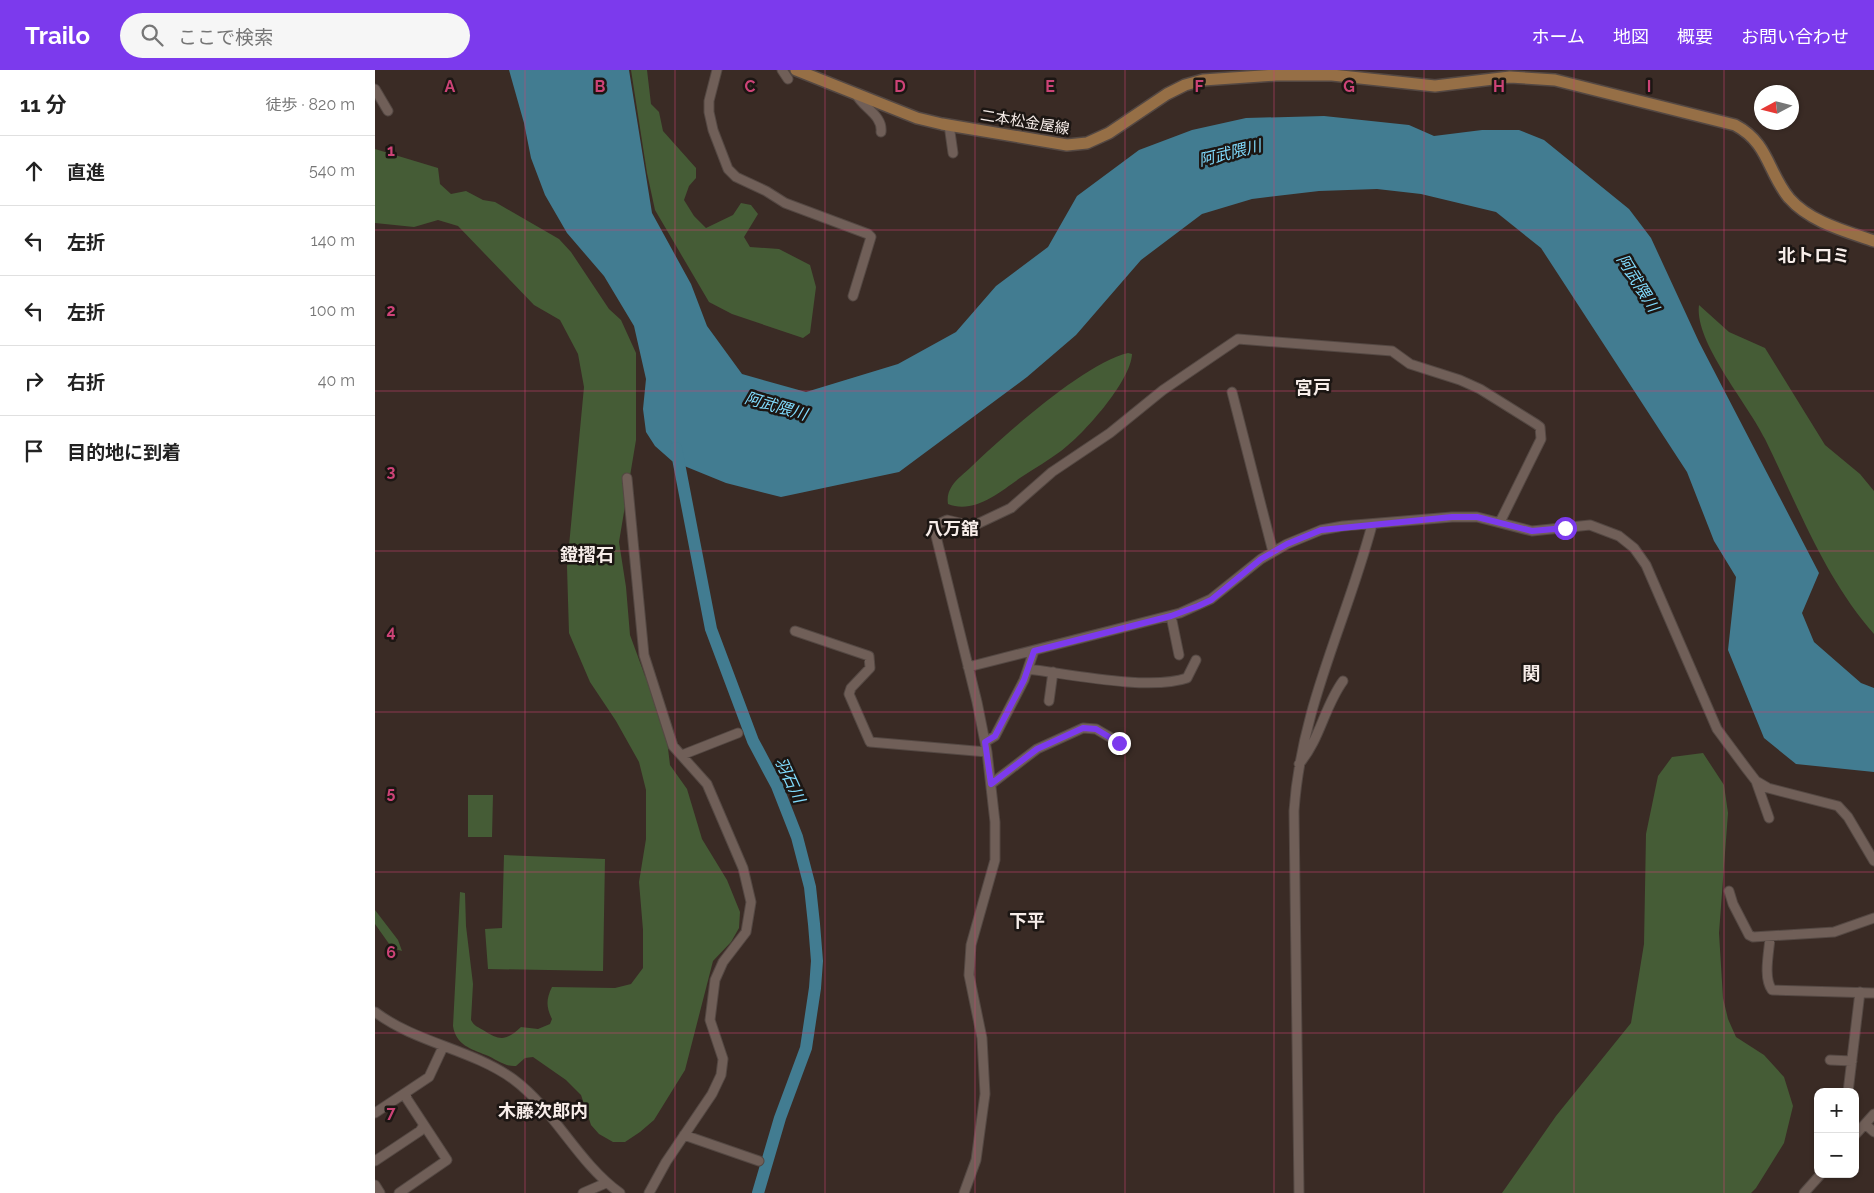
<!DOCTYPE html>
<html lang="ja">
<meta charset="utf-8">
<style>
body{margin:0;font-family:Raleway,"Noto Sans JP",sans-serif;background:#f6f6f6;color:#222}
.controls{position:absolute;right:15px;bottom:15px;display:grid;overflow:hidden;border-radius:10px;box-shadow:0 1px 4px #0004}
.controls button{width:45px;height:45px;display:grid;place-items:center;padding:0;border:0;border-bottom:1px solid #e0e0e0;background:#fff;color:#222;font:25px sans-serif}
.compass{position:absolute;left:1379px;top:15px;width:45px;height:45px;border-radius:50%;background:#fff;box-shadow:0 1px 4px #0004;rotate:263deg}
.stop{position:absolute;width:15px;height:15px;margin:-11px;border:4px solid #7c3aed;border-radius:50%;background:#fff}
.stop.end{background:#7c3aed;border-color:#fff;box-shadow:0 1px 5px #0008}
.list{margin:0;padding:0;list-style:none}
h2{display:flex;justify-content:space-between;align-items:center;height:65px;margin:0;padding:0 20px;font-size:21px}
h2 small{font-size:16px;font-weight:400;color:#767676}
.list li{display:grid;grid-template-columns:32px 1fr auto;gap:15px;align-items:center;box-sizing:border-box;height:70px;padding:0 20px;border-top:1px solid #e0e0e0}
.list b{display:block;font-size:19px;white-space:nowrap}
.list em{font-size:16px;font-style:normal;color:#767676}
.icon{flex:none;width:28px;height:28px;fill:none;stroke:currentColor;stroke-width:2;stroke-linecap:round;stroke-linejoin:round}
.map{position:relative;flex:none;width:1499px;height:1123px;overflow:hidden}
header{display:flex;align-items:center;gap:30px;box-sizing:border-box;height:70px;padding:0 25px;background:#7c3aed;color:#fff}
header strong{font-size:24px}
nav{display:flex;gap:28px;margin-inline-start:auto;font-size:18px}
.search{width:350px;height:45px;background:#f6f6f6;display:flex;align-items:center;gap:12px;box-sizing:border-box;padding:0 18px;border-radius:28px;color:#767676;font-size:19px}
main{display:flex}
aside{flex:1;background:#fff}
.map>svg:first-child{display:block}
.green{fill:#455c36}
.water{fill:#427c91}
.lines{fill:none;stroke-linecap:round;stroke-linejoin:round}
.river{stroke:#427c91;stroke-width:12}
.minor-casing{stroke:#544843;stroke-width:11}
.major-casing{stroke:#544843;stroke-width:14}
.minor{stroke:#705f58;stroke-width:9}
.major{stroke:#966f46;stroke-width:11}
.route{stroke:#7c3aed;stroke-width:6}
.grid{fill:none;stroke:#cd4377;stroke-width:1;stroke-opacity:0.55}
.labels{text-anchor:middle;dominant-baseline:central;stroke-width:5;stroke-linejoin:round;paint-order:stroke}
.street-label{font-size:15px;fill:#f7ede9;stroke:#1c1613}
.water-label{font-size:16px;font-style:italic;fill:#80dbfd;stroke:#1c1613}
.quarter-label{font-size:18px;font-weight:bold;fill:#f7ede9;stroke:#1c1613}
.grid-label{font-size:16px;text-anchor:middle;font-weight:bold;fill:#cd4377;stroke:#1c1613;stroke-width:5;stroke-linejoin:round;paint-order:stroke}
</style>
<header>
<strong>Trailo</strong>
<div class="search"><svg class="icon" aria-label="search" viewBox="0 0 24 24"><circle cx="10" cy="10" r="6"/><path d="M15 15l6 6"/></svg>ここで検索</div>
<nav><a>ホーム</a><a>地図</a><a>概要</a><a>お問い合わせ</a></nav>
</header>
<main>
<aside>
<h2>11 分<small>徒歩 · 820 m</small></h2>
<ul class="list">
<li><svg class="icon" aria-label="ahead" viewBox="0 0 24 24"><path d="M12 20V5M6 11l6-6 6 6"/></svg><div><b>直進</b></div><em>540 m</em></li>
<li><svg class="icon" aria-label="left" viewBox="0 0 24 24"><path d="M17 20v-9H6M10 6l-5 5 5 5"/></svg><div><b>左折</b></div><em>140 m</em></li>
<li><svg class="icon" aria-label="left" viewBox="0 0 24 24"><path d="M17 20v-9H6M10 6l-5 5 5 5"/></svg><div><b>左折</b></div><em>100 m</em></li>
<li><svg class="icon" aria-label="right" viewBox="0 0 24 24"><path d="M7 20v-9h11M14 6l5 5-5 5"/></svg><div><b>右折</b></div><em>40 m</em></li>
<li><svg class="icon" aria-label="arrive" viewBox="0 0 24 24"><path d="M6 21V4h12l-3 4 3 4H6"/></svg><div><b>目的地に到着</b></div></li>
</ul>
</aside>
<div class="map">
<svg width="1499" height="1123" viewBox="0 0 1499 1123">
<rect width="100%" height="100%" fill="#3a2b25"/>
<path class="green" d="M256 0H272L276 34 284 42 288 61 321 98V108L314 116 309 130 319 146 331 158 358 145 366 133 376 135 383 144 369 167 375 177 404 179 435 195 441 217 435 263 428 268 357 244 334 232 280 140 272 103Z
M0 79 63 98 65 114 76 124 91 121 108 130 120 132 184 169 196 182 234 239 246 250 261 283V370L244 472 251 517 255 565 270 606 281 627 292 670 295 695 312 719 327 769 352 810 365 842 364 858 356 872 338 891 310 1000 279 1050 265 1062 250 1072H238L224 1064 216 1055 206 1025 191 1010 158 987 150 988 141 996C130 997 121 989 111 985 96 979 81 975 78 956L85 822 90 823 91 856 98 914 96 950C99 956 103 957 108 960 125 971 131 971 146 957L163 959 175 954 177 949C171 937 171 929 177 917L240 918 256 914 268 898V860L264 812 271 769V720L264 692 241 651 215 612 194 563 192 497 209 317 203 284 185 250 159 235 83 156 63 150 39 157 0 153Z
M1324 235 1354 262 1390 278 1450 375 1485 404 1499 421V564C1449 507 1423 436 1390 369 1374 335 1319 272 1324 235Z
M753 283 757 284C756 311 708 365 686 381 674 390 660 398 648 406 627 420 600 445 573 434 572 428 573 422 577 416 581 409 590 403 596 397 629 365 710 293 753 283Z
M1328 683 1349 715 1353 743 1344 863 1348 928 1353 949 1361 967 1389 985 1409 1007 1418 1036 1409 1073 1381 1118 1376 1123H1127L1181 1046 1256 953 1269 874 1271 764 1283 706 1297 687Z
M93 725H118L117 767H93Z
M129 785 230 789 228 901 113 899 110 859 127 858Z
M0 840 23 870 27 881 17 878 0 854Z"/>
<path class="water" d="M134 0H254L277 143 316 214 332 256 367 304 431 322 523 294 581 262 621 216 673 177 702 126 764 80 817 60 871 48 949 46 1034 55 1059 66 1107 60H1144L1169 70 1254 139 1276 168 1324 272 1444 503 1427 543 1439 572 1486 613 1499 618V702L1421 694 1389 668 1353 580 1361 507 1339 471 1312 402 1166 178 1121 142 1046 124 1002 119 944 121 877 129 827 144 766 190 701 265 652 307 524 402 406 427 351 413 297 391 280 376 271 362 268 339 271 309 259 256 229 206 192 163 170 125 156 88 149 53Z"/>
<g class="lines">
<path class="river" d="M301 378 336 559 378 671 402 716 422 767 435 817 439 854 442 891 440 918 431 978 405 1048 383 1123"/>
<g class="minor-casing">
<path id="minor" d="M342 0 334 31V42L338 60 353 99 361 107 391 121 410 133 493 164 496 167 478 226
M407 0 413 9
M0 19 13 41
M481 24C488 38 508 45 506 62
M574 55 578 83
M857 322 898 482
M252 408 269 585 298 676 332 714 368 798 376 832 371 862 348 892 340 910 335 950 348 989 346 1005 337 1024 291 1092 274 1123
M796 546 804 585
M420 561 494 586 495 598 476 618 474 624 495 672 612 682
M593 597 805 543 836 529 886 489 912 474 946 460 968 456 1077 447H1102L1157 461 1215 455 1244 466 1259 478 1271 495 1342 659 1371 698 1381 711 1393 718 1463 736 1473 747 1499 791
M653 599C694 604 775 621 812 608L821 590
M674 631 678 602
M610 672 620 666 649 610 659 581
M307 685 363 663
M924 694C945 670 949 637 968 611
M1381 711 1394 748
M616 714 662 679 708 658 721 659 745 673
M1354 821 1358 834 1374 865 1378 867 1459 862 1499 848
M1395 868C1394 882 1388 908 1397 920L1499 923
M0 942C41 973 96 979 138 1009 180 1040 202 1092 245 1123
M1455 990 1477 991
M1473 1022 1485 922
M0 1043 54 1007 68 977
M1490 1054 1499 1062
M309 1065 384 1091
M1480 1065 1499 1044
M0 1091 45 1061 49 1055
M0 1115 5 1123
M24 1123 72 1090 32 1029 31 1024
M208 1123 231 1113
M589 1123 601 1090 610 1024 607 968 594 905 596 875 620 790V752L612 682 602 632 560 462 561 455 572 450 598 456 636 438 677 402 735 363 788 320 863 269 1017 281 1035 294 1085 310 1105 319 1161 354 1165 357 1166 369 1126 450
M924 1123 919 741C926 637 971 553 997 455
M1429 1123 1446 1104"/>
</g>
<g class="major-casing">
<path id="major" d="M421 0 542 48 567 54 692 75 712 73 734 63 792 24 810 15 828 10 901 5H957L1060 16 1135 7 1180 10 1360 55C1394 73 1392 101 1414 128 1435 152 1470 161 1499 171"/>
</g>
<use href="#minor" class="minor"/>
<use href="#major" class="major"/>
</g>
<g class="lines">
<path class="route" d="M744 673 721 659 708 658 662 679 616 714 610 672 620 666 649 610 659 581 796 546 823 536 836 530 886 489 912 474 946 460 1077 447H1102L1157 461 1190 458"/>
</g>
<path class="grid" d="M150 0V1123M300 0V1123M450 0V1123M600 0V1123M750 0V1123M899 0V1123M1049 0V1123M1199 0V1123M1349 0V1123M0 160H1499M0 321H1499M0 481H1499M0 642H1499M0 802H1499M0 963H1499"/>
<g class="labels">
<g class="street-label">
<text transform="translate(650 52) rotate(9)">二本松金屋線</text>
</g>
<g class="water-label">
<text transform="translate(855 83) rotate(-14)">阿武隈川</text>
<text transform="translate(1263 213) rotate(58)">阿武隈川</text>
<text transform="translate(401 336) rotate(16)">阿武隈川</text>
<text transform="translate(415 710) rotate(65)">羽石川</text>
</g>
<g class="quarter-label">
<text x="1439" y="185">北トロミ</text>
<text x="938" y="317">宮戸</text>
<text x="577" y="458">八万舘</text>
<text x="212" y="484">鐙摺石</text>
<text x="1156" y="603">関</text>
<text x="652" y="850">下平</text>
<text x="168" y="1040">木藤次郎内</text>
</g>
</g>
<g class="grid-label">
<text x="75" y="22">A</text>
<text x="225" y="22">B</text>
<text x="375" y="22">C</text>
<text x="525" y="22">D</text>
<text x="675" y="22">E</text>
<text x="824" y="22">F</text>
<text x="974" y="22">G</text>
<text x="1124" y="22">H</text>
<text x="1274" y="22">I</text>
<text x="16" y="86">1</text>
<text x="16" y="246">2</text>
<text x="16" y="407">3</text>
<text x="16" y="567">4</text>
<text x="16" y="728">5</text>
<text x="16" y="888">6</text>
<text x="16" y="1048">7</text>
</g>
</svg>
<div class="controls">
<button>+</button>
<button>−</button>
</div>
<svg class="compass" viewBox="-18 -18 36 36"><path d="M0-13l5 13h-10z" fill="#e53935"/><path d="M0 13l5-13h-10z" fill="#767676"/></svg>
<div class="stop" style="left:1190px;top:458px"></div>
<div class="stop end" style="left:744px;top:673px"></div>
</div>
</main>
